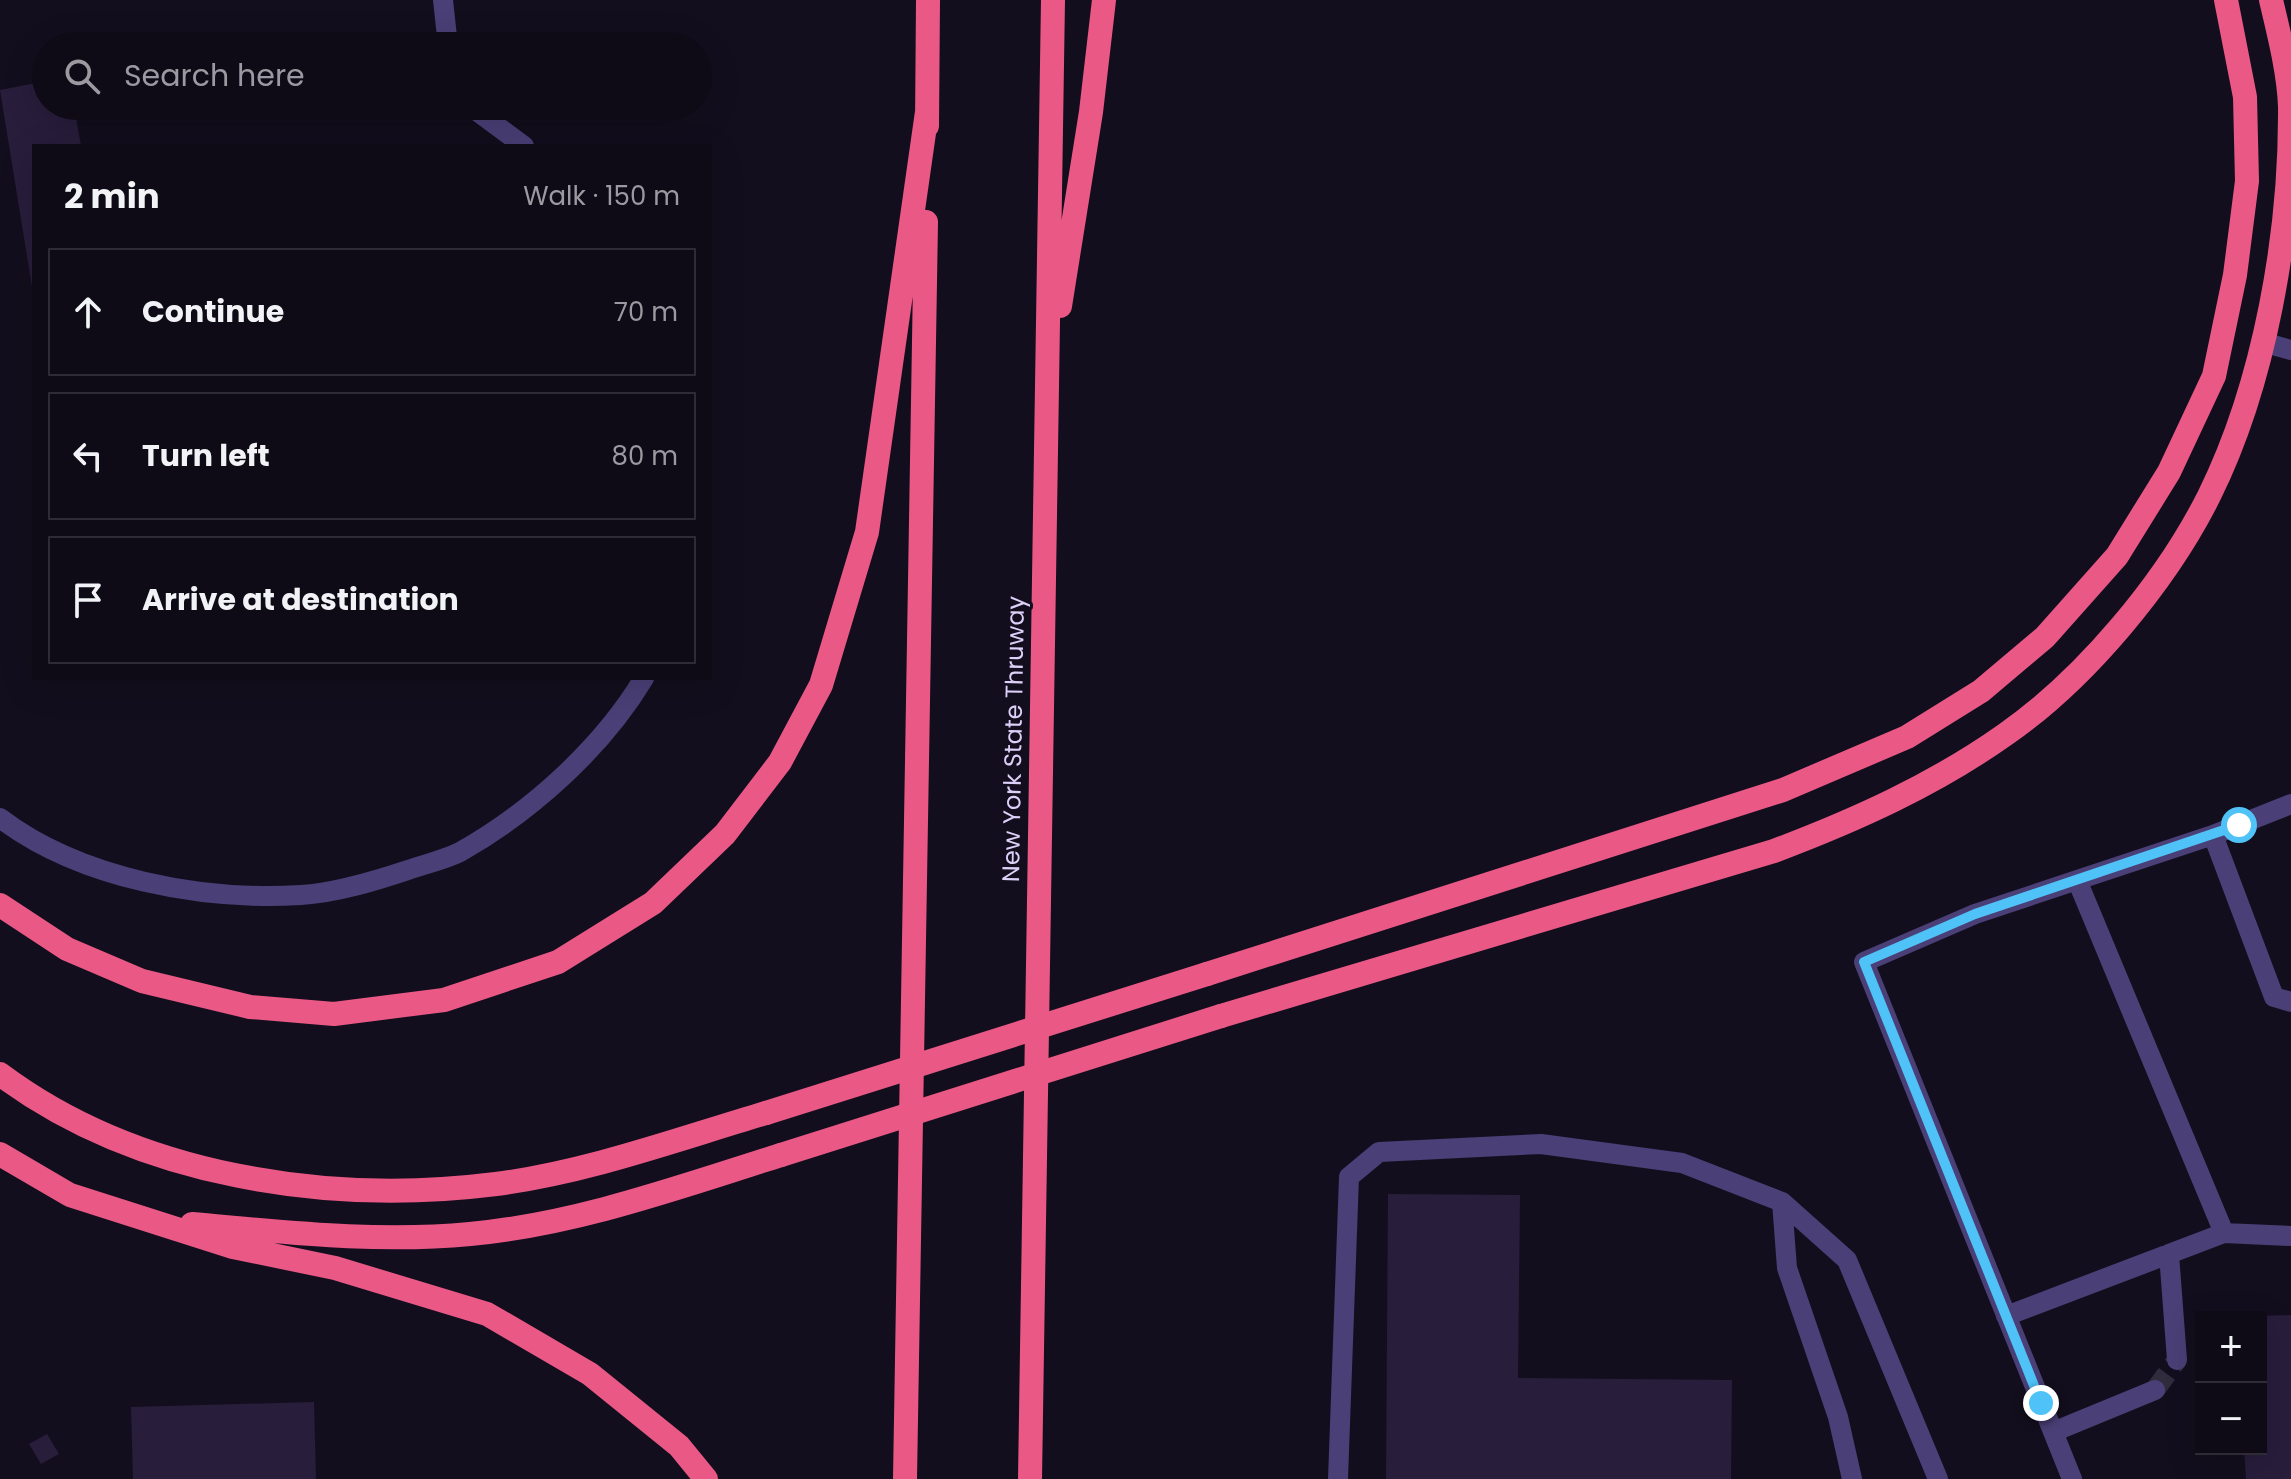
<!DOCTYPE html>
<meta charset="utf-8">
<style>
body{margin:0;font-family:Poppins,sans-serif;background:#1c1823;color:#f1f3f6}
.controls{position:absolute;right:24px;bottom:24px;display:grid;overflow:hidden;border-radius:0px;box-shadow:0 8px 32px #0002}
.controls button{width:72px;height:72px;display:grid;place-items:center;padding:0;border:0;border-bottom:2px solid #2e2b35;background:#0e0a16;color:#f1f3f6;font:40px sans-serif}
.stop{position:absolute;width:24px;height:24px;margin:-18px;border:6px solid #4fc3f7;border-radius:50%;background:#fff}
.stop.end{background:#4fc3f7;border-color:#fff;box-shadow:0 2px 8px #0008}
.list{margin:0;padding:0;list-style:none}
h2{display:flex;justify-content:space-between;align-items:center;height:104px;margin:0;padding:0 32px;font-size:34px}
h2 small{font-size:26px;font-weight:400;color:#9b9aa1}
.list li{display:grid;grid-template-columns:52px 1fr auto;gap:24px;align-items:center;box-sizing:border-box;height:128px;margin:0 16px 16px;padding:0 16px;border:2px solid #2e2b35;border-radius:0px}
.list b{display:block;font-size:30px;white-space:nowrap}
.list em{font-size:26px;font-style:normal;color:#9b9aa1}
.icon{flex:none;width:44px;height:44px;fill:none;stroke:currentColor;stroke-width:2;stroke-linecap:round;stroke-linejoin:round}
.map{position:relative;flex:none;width:2291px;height:1479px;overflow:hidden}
.search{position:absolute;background:#0e0a16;box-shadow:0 8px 32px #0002;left:32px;top:32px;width:680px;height:88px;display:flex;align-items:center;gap:20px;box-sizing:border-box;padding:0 28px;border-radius:44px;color:#9b9aa1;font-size:30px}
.panel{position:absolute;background:#0e0a16;box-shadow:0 8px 32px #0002;left:32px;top:144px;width:680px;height:536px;border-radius:0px}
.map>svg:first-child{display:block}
.building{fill:#281d3b}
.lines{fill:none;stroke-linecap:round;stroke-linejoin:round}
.minor-tunnel{stroke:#312b3e;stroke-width:20;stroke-dasharray:20 10;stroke-linecap:butt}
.minor{stroke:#4a3f76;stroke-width:20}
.highway{stroke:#ea5986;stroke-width:24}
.highway-bridge{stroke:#ea5986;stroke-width:24}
.route{stroke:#4fc3f7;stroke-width:10}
.labels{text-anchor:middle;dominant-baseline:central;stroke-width:6;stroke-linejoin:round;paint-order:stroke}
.street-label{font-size:24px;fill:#dcd0f9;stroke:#130e1d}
</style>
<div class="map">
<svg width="2291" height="1479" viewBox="0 0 2291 1479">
<rect width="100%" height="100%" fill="#130e1d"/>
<path class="building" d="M46 81V106H74L81 146H34L32 287 0 90Z
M1388 1194 1520 1195 1518 1378 1732 1380 1731 1479H1386Z
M2291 1315V1479H2246L2244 1449H2261V1316Z
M314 1402 316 1479H133L131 1407Z
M47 1434 59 1454 41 1464 29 1444Z"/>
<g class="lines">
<path class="minor-tunnel" d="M2155 1390 2177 1360"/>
<path class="minor" d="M443 0 448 46
M470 106 524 146
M2262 342 2291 350
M0 818C80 879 203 901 301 895 336 893 375 881 408 870 425 864 444 860 460 852 531 812 602 748 644 678
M2213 835 2274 997 2291 1002
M2077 880 2224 1233
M1782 1202 1787 1268 1838 1417 1852 1479
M2169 1254 2177 1360
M2006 1316 2224 1233 2291 1236
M2053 1432 2155 1390
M1338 1479 1349 1177 1379 1152 1541 1144 1682 1163 1782 1202 1847 1260 1938 1479
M2072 1479 1864 962 1975 914 2213 835 2291 804"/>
<path class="highway" d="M927 126 928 0
M1060 306 1091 112 1104 0
M0 905 67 949 142 981 250 1007 334 1014 444 1000 558 962 653 903 725 834 780 762 821 685 867 532 927 112
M1207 974 1783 790 1907 737 1981 691 2045 637 2117 556 2169 472 2214 376 2235 275 2247 181 2245 97 2226 0
M1221 1016 1774 851C1856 820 1934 785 2006 734 2085 679 2166 582 2209 496 2265 383 2291 233 2290 107 2289 73 2279 34 2271 0
M0 1074C138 1177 329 1205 496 1184 588 1172 678 1139 766 1113
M0 1154 70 1195 233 1247 335 1268 487 1314 590 1374 679 1446 706 1479
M192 1224C284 1232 377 1243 470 1234 577 1224 679 1187 781 1155
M905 1479 926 222
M1030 1479 1053 0"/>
<path class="highway-bridge" d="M766 1113 1207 974
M781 1155 1221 1016"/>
</g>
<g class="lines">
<path class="route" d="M2041 1403 1864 962 1975 914 2239 825"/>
</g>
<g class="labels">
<g class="street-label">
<text transform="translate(1013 739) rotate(-89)">New York State Thruway</text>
</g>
</g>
</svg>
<div class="controls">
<button>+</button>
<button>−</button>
</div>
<div class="stop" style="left:2239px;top:825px"></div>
<div class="stop end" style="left:2041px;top:1403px"></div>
<div class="search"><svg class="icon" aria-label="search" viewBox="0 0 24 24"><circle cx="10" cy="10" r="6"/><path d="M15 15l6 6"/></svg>Search here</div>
<section class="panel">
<h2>2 min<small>Walk · 150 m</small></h2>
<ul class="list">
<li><svg class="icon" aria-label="ahead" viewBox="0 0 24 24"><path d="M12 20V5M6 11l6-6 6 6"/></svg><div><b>Continue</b></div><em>70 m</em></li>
<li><svg class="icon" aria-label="left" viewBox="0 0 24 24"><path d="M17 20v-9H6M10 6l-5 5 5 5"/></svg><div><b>Turn left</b></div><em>80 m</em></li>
<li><svg class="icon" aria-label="arrive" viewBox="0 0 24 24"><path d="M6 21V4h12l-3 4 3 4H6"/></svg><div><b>Arrive at destination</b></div></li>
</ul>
</section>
</div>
